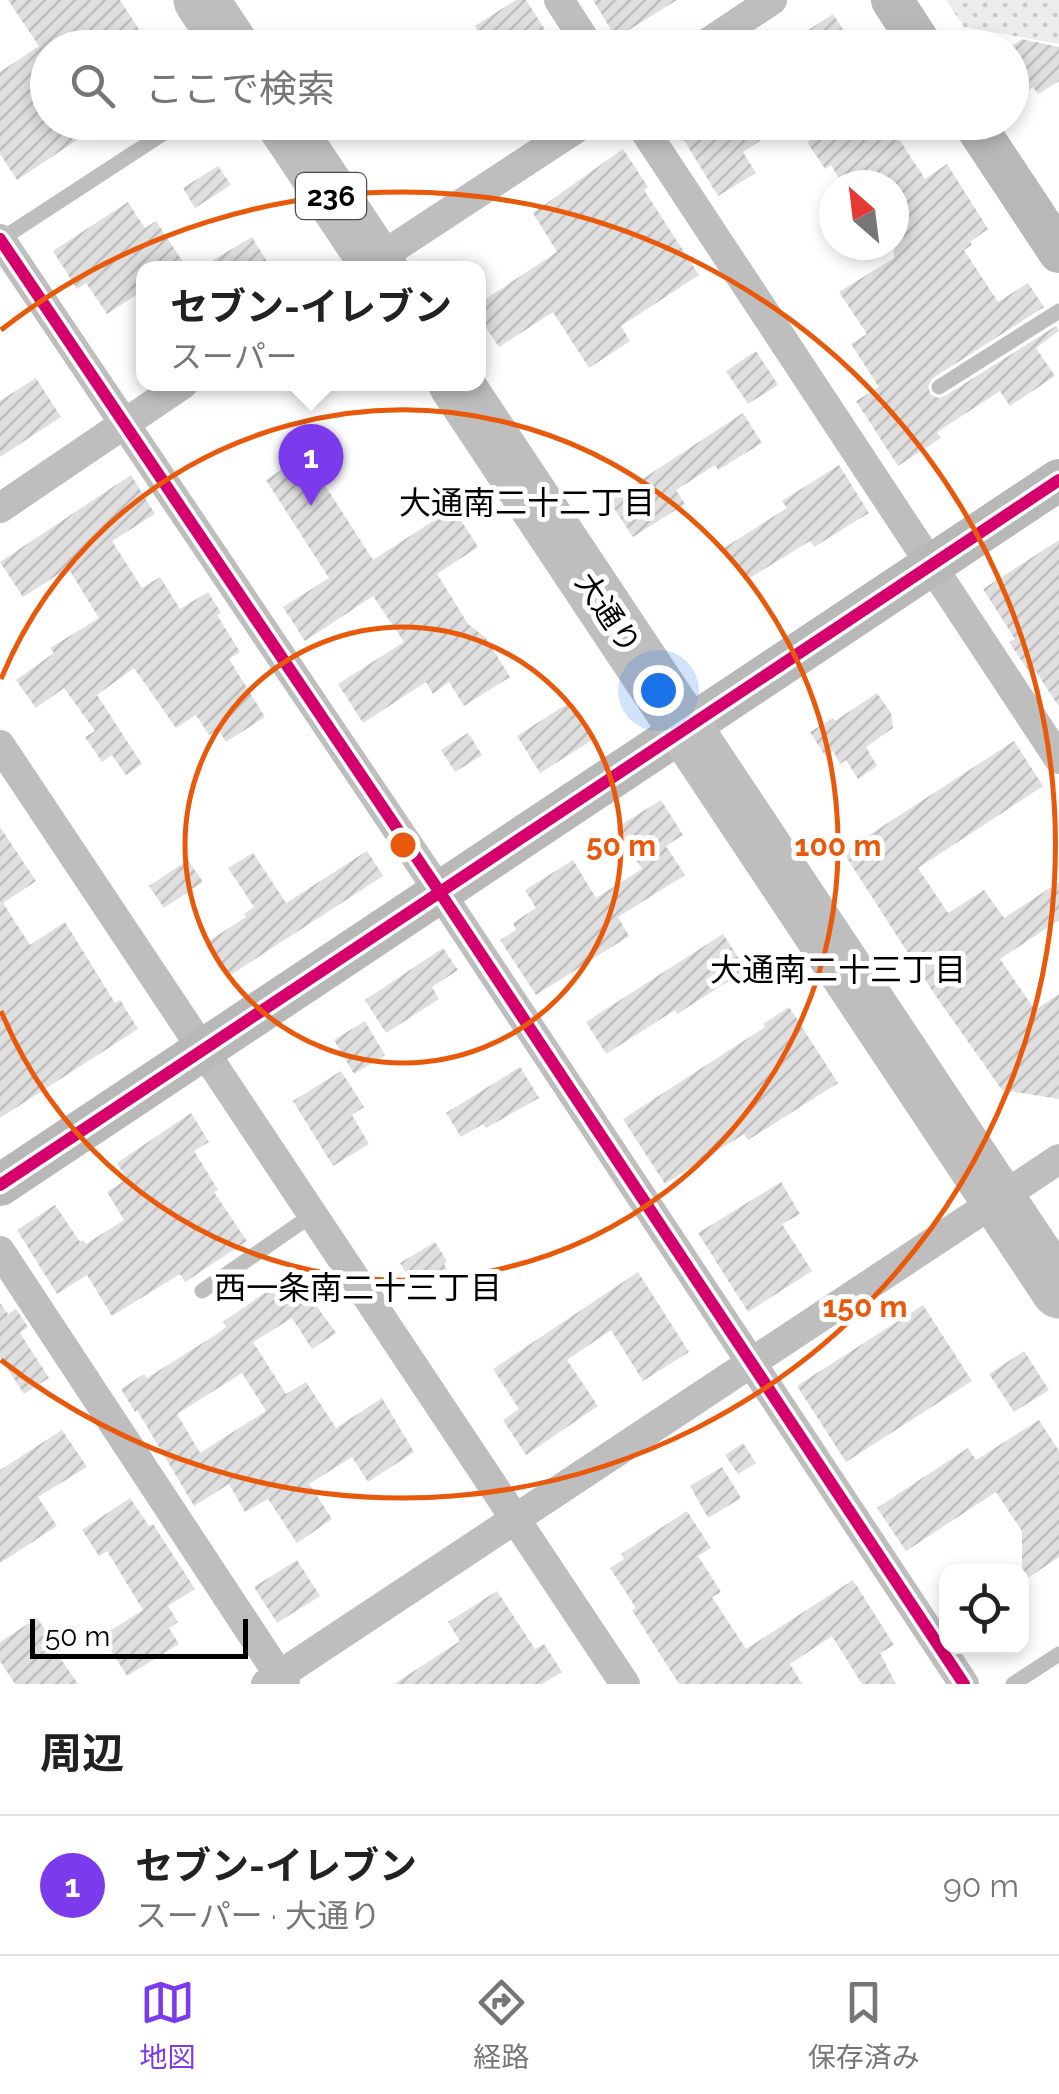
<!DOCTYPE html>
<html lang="ja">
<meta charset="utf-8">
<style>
body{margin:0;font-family:Raleway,"Noto Sans JP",sans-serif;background:#f6f6f6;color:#222}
.controls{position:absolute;right:30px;bottom:30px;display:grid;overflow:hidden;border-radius:20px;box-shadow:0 5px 15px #0003}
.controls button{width:90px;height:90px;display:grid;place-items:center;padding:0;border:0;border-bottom:2px solid #e0e0e0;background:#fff;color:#222;font:50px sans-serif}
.compass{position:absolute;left:819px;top:170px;width:90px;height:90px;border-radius:50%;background:#fff;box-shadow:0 5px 15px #0003;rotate:332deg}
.scale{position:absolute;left:30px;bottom:25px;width:218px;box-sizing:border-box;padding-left:10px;border:5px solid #000;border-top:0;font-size:28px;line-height:35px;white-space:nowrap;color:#000;-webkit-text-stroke:8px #fff;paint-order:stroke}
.you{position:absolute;left:658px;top:690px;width:35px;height:35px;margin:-25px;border:8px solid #fff;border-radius:50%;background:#1a73e8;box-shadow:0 0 0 15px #1a73e833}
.badge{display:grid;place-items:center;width:65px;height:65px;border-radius:50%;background:#7c3aed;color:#fff;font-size:32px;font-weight:700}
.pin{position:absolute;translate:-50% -82px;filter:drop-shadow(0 2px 5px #0008)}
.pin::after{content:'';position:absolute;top:52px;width:35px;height:30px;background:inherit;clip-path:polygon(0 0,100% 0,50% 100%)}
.popup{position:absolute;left:136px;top:261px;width:350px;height:130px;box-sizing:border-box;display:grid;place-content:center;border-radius:20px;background:#fff;filter:drop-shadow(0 2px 8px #0005);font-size:32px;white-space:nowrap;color:#767676}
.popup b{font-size:38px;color:#222}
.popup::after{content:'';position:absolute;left:50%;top:100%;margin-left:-20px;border:20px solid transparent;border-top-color:#fff}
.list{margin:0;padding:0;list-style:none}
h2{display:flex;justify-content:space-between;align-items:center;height:130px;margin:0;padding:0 40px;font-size:42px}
h2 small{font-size:32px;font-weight:400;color:#767676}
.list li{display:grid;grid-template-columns:65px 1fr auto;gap:30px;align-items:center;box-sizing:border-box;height:140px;padding:0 40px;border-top:2px solid #e0e0e0}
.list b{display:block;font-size:38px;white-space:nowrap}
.list p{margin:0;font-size:32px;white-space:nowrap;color:#767676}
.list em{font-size:32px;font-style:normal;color:#767676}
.icon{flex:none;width:55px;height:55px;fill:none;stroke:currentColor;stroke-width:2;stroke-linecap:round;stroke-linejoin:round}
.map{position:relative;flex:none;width:1059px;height:1684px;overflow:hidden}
.search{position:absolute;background:#fff;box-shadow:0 5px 15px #0003;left:30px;right:30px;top:30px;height:110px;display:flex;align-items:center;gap:25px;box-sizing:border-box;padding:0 35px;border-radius:55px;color:#767676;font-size:38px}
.sheet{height:270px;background:#fff}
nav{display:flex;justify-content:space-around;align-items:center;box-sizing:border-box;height:140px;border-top:2px solid #e0e0e0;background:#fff;font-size:28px;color:#767676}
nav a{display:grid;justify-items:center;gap:5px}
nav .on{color:#7c3aed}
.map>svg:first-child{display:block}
.park{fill:url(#park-dots)}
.building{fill:url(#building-hatch);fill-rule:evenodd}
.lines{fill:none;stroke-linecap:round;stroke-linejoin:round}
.lane{stroke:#bebebe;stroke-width:15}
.street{stroke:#bebebe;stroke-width:30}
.secondary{stroke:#b8b8b8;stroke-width:42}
.highway{stroke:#bebebe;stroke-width:55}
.cycleway-casing{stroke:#fff;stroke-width:19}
.cycleway{stroke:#d6006c;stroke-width:12}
.ring{fill:none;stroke:#e8590c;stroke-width:5}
.labels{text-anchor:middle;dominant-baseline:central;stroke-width:10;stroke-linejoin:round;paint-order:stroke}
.shield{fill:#fff;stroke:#4c4c4c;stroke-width:2.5}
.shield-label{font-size:28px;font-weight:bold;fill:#000}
.street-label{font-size:30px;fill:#000;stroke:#fff}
.neighbourhood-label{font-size:32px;fill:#000;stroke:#fff}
.centre{fill:#e8590c;stroke:#fff;stroke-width:5}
.ring-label{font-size:30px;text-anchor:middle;font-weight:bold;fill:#e8590c;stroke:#fff;stroke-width:10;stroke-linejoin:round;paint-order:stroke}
</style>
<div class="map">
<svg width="1059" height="1684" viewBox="0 0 1059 1684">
<defs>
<pattern id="park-dots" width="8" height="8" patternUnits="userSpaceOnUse" patternTransform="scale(2.5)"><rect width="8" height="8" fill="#ececec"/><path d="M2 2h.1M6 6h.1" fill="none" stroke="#c9c9c9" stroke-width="1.8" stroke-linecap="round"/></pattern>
<pattern id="building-hatch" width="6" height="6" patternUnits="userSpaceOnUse" patternTransform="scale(2.5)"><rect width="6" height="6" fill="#dfdfdf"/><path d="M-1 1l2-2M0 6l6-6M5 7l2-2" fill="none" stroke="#bebebe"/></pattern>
</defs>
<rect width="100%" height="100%" fill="#fff"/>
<path class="park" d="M946 0H1059V44L964 27Z"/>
<path class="building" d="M8 0H120L151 48H48V122H104L17 180 0 154V72L39 46Z
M516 0H526L547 33 523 48H489L475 26Z
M593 0H677L616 38Z
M833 14 855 48H782L813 27Z
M1022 39 1059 47V81L1038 94 1033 87 1023 94 1012 76V46Z
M673 122H788L743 152 756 173 718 196Z
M837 122H888L925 179 947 164 988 229 970 242 972 245 964 250 998 302 1028 283 1044 307 933 378 928 386 930 394 938 398 945 396 1056 326 1059 331 1036 348 1055 376 1010 406 1000 391 937 432 941 438 898 466 856 401 879 387 851 344 867 334 839 292 894 258V185H843L831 165 825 169 807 142Z
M623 149 648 187 644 190 699 275 621 326 630 341 589 368 553 312 499 347 478 316V304L557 252 533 213Z
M218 166 231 185 195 208 183 188Z
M128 202 145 228 156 221 187 268H144V290L107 314 86 283 77 289 53 251Z
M252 237 271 268H200Z
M756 351 778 385 748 404 726 371Z
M36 378 61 417 0 457V401Z
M743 413 762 443 718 470 715 465 676 490 685 504 633 537 609 501Z
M305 454 373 560 453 508 478 547 437 574 468 624 486 638 510 677 464 706 449 682 433 694 426 682 363 723 338 684 404 642 373 596 305 641 283 607 329 578 266 480Z
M839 465 869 513 814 547 810 541 745 581 724 548 787 508 782 501Z
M131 475 155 514 112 541 142 588 160 577 180 609 208 592 221 613 217 615 240 652 229 659 265 717 226 742 218 729 209 735 196 715 176 728 134 668 97 695 142 764 126 775 112 755 102 762 85 737 95 731 64 688 36 708 16 680 54 653 50 648 99 618 68 568 23 597 0 562Z
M1059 540V707L1035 670 1030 673 1009 642 1015 639 983 589Z
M877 693 891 713 893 728 866 747 877 766 858 779 846 760 840 764 833 751 826 757 810 732 833 718 835 721Z
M570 702 594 739 540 773 517 736Z
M468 733 482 755 455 772 441 750Z
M1014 741 1043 786 918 868 948 913 984 890 1004 918 1059 882V920L1000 959 1035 1010 1059 994V1099L1002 1090 933 992 843 852Z
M661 800 683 835 666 846 685 875 618 917 629 936 536 995 500 940 516 930 513 923 536 908 525 890 573 860 596 898 642 869 616 828Z
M0 827 36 881 3 903 30 945 65 922 115 1003 120 1000 138 1029 0 1118Z
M367 851 383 876 229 976 207 942 246 917 244 914 254 907 228 868 253 853 286 903Z
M188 860 203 882 164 908 149 886Z
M723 934 746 970 677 1014 675 1010 606 1054 586 1022Z
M443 948 458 970 432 987 439 999 386 1033 365 1000Z
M789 1007 838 1083 748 1140 744 1134 665 1184 623 1119 765 1027 763 1024Z
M365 1021 385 1055 354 1074 334 1040Z
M520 1067 539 1098 486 1128 483 1124 461 1137 446 1113Z
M341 1071 364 1107 352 1115 369 1144 333 1166 293 1101Z
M191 1113 209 1142 194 1151 218 1190 214 1192 247 1241 185 1282 180 1274 112 1316 87 1275 57 1294 17 1230 55 1205 80 1242 83 1240 86 1244 124 1220 107 1192 127 1179 117 1163Z
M781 1182 800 1214 782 1224 812 1271 748 1312 698 1233Z
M435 1242 447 1261 444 1264 448 1271 418 1291 400 1263Z
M638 1272 689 1352 643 1381 611 1330 567 1360 598 1406 526 1455 503 1420 519 1409 493 1369Z
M293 1273 336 1333 312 1349 292 1318 253 1342 286 1394 306 1382 336 1428 382 1398 414 1452 368 1482 352 1457 309 1484 332 1519 297 1543 268 1499 245 1512 229 1484 194 1506 137 1410 135 1412 121 1389 144 1374 147 1378 217 1334 226 1327 223 1322ZM242 1373 266 1411 200 1453 177 1414Z
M0 1303 8 1314 16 1309 28 1327 20 1333 49 1378 24 1394 0 1357Z
M923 1305 972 1381 846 1462 797 1386Z
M1024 1351 1049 1390 1014 1412 989 1374Z
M1039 1420 1059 1451V1557L1022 1582V1531L996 1492 906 1551 877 1508 968 1448 976 1460Z
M62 1430 87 1467 38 1497 57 1526 0 1563V1470Z
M743 1443 756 1463 738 1474 725 1455Z
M722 1467 741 1498 708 1518 690 1486Z
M130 1498 149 1526 153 1524 195 1589 168 1606 178 1622 169 1628 179 1644 127 1676 102 1636 143 1610 107 1551 99 1556 82 1530Z
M687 1511 711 1548 698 1556 721 1592 712 1597 746 1649 853 1580 894 1645 880 1653 896 1684H862L832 1636 790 1664 802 1684H679L632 1610 636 1608 610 1568 624 1559 621 1554Z
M297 1560 320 1596 277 1623 254 1587Z
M497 1591 535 1649 544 1644 562 1672 542 1684H394L460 1641 448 1622Z
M37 1618 57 1647 54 1649 78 1684H15L0 1661V1642Z"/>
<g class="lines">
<path class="lane" d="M0 240 181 122
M939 387 1059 311
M202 1291 312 1215
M1013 1684 1059 1654"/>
<path class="street" d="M559 0 590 48
M700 48 772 0
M639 122 1059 759
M0 239 441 894 964 1684
M365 267 586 122
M0 508 183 384
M0 745 625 1684
M0 1251 285 1684
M266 1684 1059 1159"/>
<path class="secondary" d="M892 0 923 48
M973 122 1059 252
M0 1185 1059 480"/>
<path class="highway" d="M201 0 233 48
M283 122 380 268
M456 384 1059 1291"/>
<g class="cycleway-casing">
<path id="cycleway" d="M0 239 441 894 964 1684
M0 1185 1059 480"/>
</g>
<use href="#cycleway" class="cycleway"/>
</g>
<g class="ring">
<circle cx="403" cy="845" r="218"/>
<path d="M1 679A435 435 0 1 1 1 1011"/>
<path d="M1 330A653 653 0 1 1 1 1360"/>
</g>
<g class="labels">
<rect class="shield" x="296" y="173" width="70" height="46" rx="8"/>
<g class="shield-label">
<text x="331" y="196">236</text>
</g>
<g class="street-label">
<text transform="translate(608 613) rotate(56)">大通り</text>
</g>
<g class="neighbourhood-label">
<text x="527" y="502">大通南二十二丁目</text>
<text x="838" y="969">大通南二十三丁目</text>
<text x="358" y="1287">西一条南二十三丁目</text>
</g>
</g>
<circle cx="403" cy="845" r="15" class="centre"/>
<g class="ring-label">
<text x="621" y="856">50 m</text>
<text x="838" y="856">100 m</text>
<text x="865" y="1317">150 m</text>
</g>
</svg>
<div class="controls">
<button><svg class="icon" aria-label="locate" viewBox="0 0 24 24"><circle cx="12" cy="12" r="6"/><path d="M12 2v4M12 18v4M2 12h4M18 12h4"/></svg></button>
</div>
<svg class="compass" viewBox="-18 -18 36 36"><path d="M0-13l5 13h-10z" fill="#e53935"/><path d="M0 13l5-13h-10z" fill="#767676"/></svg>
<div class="scale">50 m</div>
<div class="you"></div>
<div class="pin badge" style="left:311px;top:506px">1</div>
<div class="popup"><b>セブン-イレブン</b>スーパー</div>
<div class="search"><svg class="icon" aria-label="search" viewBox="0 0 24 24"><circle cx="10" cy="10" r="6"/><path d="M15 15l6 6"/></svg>ここで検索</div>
</div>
<section class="sheet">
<h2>周辺<small></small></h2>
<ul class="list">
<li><span class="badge">1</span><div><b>セブン-イレブン</b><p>スーパー · 大通り</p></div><em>90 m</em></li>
</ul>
</section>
<nav>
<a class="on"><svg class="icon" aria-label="map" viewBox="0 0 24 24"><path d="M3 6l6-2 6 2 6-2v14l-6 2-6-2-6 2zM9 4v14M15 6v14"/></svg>地図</a>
<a><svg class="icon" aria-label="directions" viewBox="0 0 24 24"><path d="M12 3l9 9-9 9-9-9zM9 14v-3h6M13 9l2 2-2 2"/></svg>経路</a>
<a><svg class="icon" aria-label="saved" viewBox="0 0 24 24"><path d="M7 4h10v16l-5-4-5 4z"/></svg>保存済み</a>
</nav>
